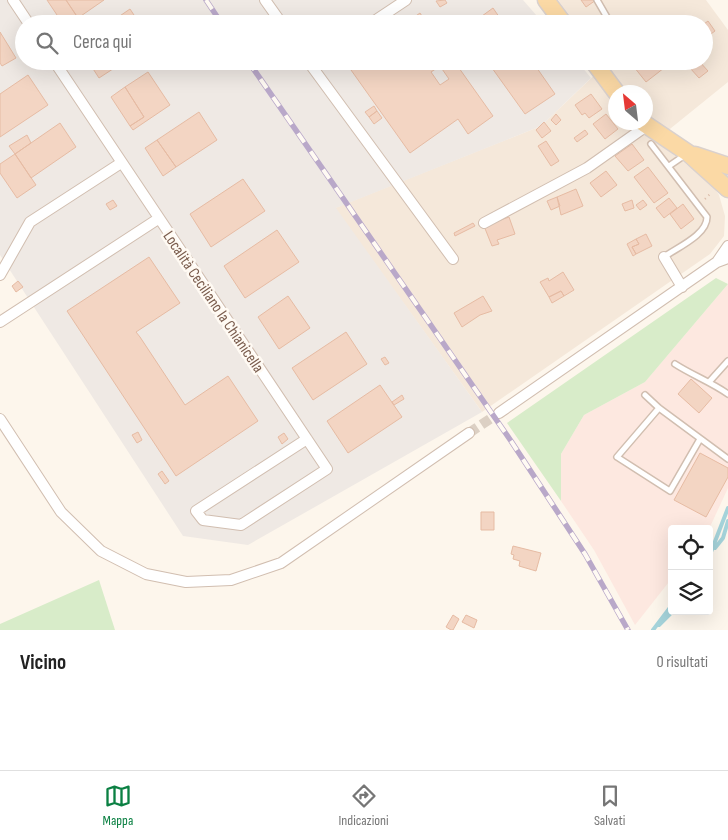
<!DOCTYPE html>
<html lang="it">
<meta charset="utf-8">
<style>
body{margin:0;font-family:"Sofia Sans Condensed",sans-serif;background:#f6f6f6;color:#222}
.controls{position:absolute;right:15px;bottom:15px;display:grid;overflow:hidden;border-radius:5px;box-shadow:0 5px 20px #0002}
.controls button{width:45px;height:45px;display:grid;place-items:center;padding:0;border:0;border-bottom:1px solid #e0e0e0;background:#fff;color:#222;font:25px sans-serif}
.compass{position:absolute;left:608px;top:85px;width:45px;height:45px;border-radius:50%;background:#fff;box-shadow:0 5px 20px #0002;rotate:332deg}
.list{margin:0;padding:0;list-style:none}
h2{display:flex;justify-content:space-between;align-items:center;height:65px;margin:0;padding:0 20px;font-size:21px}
h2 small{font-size:16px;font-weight:400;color:#767676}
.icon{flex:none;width:28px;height:28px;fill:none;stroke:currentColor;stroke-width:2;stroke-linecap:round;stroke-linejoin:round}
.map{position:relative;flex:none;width:728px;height:630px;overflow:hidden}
.search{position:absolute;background:#fff;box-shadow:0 5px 20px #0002;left:15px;right:15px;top:15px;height:55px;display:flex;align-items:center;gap:12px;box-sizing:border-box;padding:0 18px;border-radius:28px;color:#767676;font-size:19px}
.sheet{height:140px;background:#fff}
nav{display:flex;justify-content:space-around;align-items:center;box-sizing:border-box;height:70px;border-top:1px solid #e0e0e0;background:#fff;font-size:14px;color:#767676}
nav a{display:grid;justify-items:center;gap:2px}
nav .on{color:#0b8043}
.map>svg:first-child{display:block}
.residential{fill:#f5e8da;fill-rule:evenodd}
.commercial{fill:#fde8e0}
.industrial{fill:#efe9e4}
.green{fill:#d8ecc9}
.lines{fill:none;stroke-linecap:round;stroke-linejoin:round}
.stream{stroke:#a5d3da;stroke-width:4}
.building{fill:#f3d5c3;stroke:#e6bba3;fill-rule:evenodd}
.minor-tunnel{stroke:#dcd0c4;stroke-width:10;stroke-dasharray:10 5;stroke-linecap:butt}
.service-casing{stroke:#d1beb0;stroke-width:8}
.minor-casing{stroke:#d1beb0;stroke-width:12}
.primary-casing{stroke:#dad1cd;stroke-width:19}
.path{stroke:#d9b8a5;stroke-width:2;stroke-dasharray:1 4;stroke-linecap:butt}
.service{stroke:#fff;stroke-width:5}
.minor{stroke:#fff;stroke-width:10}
.primary{stroke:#fbd9a5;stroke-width:16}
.rail-casing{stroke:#b9a8c9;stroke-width:5.5}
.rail{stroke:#fffaf3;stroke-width:4;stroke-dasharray:11;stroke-linecap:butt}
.labels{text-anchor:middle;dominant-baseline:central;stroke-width:5;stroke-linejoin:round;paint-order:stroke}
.street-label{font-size:16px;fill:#7a5c4d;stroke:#fffaf3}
</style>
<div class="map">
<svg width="728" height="630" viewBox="0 0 728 630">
<rect width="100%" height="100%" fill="#fdf6ec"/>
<path class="residential" d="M558 0H706L728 30V82L655 141 710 182 719 195 725 216 724 236 710 254 482 412 335 208 541 126 606 64 604 61H704V24H576ZM616 92H646V122H616Z"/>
<path class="commercial" d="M728 284V488L709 529H672V578L635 625 594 550 561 501V454L584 415 645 382Z"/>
<path class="industrial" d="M0 0H523L544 24H24V61H577L591 78 541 126 336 208 482 412 248 545 183 536 0 255Z"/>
<path class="green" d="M716 278 728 284 645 382 584 415 561 454V501L507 423Z
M99 580 115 630H0V624Z"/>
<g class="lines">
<path class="stream" d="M715 548 723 538 728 521
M709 557 728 508
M659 625 673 611
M653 630 672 605"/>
</g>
<path class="building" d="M47 0H66L78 18 68 24H63Z
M66 0H104L78 18Z
M445 0 447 3 440 7 436 1Z
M581 0H596L586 7Z
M493 8 504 24H471Z
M130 9 140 24H108Z
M420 13 427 24H413L410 20Z
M708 21 715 31 704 39V24Z
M0 32 16 58 2 66 0 63Z
M88 61H117L119 65 99 78Z
M362 61H454L493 116 468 134 458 119 410 153 351 70ZM440 66 449 79 440 85 431 72Z
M487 61H532L555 94 525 114Z
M640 61H658L664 68 646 82 634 67Z
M699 61 708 71 699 78 690 68Z
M148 72 170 105 133 130 130 126 144 117 125 87Z
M28 75 48 105 0 137V94Z
M125 87 144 117 130 126 111 97Z
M591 94 602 109 589 118 585 113 582 115 575 105Z
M374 106 377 111 369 117 365 112Z
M377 111 382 118 374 124 369 117Z
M199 112 217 140 176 167 157 140Z
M556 114 561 120 556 125 551 120Z
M606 114 618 129 605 139 593 124Z
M544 122 551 131 542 138 536 130Z
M60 123 76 147 31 178 15 154Z
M585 130 588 134 577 142 574 138Z
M27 135 31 143 15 154 9 146Z
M157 140 176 167 163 176 145 148Z
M546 141 559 161 551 166 538 146Z
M632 144 644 160 628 171 615 156Z
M15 154 36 185 17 198 0 173V164Z
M648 167 668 193 654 203 634 177Z
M606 171 617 185 601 197 590 183Z
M243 179 265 211 211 247 190 214Z
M576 189 583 206 561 215 557 197Z
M557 197 560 206 551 210 547 201Z
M669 198 677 208 664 218 656 208Z
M113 200 117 206 110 210 106 204Z
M632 200 634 208 625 211 622 204Z
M643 200 647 205 640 210 636 205Z
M683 204 694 219 681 229 670 214Z
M509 217 515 234 497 240 499 244 492 246 484 226Z
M473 223 475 226 455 236 454 233Z
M277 230 299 262 245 298 224 266Z
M646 234 652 246 636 254 632 247 639 244 636 239Z
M636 239 639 244 632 247 636 254 633 256 627 244Z
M149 257 180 303 136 332 140 337 185 405 228 376 258 421 176 476 67 311Z
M563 272 574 290 564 296 561 291 549 297 540 282 548 278 549 281Z
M18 281 23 287 16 292 12 286Z
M561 291 564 296 552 303 549 297Z
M288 296 310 328 279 349 258 317Z
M483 296 492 311 480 315 462 327 454 313Z
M346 332 367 364 313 400 292 368Z
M385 357 389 363 385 365 381 359Z
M691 379 712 398 699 413 678 394Z
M380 385 402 417 348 453 327 421Z
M402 395 404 399 394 405 392 402Z
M138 432 142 440 137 443 132 435Z
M284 433 288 439 282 444 278 437Z
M700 453 728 468V477L706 517 674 500Z
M162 471 169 481 165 484 158 474Z
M481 512H494V530H481Z
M513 546 541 553 536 571 519 566 520 561 513 559 514 555 511 554Z
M453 615 459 619 453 630H451L446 627Z
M466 615 477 620 474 628 462 622Z"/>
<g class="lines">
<path class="minor-tunnel" d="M469 433 499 413"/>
<g class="service-casing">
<path id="service" d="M597 0 608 19 604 24
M651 144 707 217C707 235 678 247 664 257
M669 166 685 155
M675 364C692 375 711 382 728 394
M710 381 728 361
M645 395 659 408 728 459
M659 408 617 457 670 491 700 439"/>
</g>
<g class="minor-casing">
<path id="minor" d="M13 0 29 24
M265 0 282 24
M370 24 406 0
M54 61 327 469 241 525 203 520 196 511 307 439
M310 64 453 259
M484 223 587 168 645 127
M664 257 682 287
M717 262 728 246
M0 275 30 222 121 163
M0 322 158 219
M499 413 717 262 728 258
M0 419 61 512 101 551 146 574 186 582 231 580 281 563 469 433"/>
</g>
<g class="primary-casing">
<path id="primary" d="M546 0 564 24
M593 61 616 92
M642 122 688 153 728 189
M695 155 728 166"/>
</g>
<path class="path" d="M705 199 712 192"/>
<use href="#service" class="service"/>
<use href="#minor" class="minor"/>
<use href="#primary" class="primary"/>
<g class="rail-casing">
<path id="rail" d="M206 0 222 24
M248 61 511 441 585 554 628 630"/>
</g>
<use href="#rail" class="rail"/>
</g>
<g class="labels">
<g class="street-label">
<text transform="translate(213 302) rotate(56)">Località Ceciliano la Chianicella</text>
</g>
</g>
</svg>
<div class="controls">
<button><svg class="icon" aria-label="locate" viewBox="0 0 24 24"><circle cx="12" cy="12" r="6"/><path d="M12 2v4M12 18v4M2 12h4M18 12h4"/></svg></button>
<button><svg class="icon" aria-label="layers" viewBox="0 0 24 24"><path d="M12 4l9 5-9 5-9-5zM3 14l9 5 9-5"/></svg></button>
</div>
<svg class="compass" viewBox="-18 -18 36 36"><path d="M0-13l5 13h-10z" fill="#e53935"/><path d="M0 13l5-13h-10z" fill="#767676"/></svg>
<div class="search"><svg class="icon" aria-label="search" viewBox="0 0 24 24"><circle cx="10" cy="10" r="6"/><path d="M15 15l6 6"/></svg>Cerca qui</div>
</div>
<section class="sheet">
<h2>Vicino<small>0 risultati</small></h2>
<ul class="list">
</ul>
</section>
<nav>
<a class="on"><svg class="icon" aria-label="map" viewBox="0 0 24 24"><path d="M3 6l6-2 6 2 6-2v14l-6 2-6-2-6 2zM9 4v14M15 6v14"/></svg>Mappa</a>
<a><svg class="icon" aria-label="directions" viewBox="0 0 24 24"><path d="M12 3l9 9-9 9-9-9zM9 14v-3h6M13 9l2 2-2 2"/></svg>Indicazioni</a>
<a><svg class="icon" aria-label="saved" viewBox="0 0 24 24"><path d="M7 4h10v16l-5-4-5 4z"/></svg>Salvati</a>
</nav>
